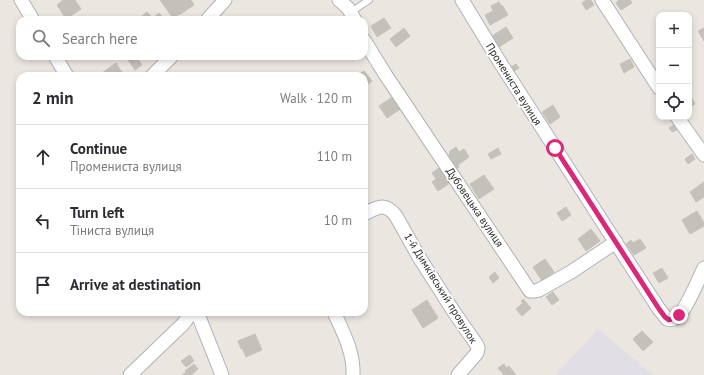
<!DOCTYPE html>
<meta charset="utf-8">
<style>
body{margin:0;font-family:"PT Sans",sans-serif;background:#f2f2f3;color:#2b2b33}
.controls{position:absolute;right:12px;top:12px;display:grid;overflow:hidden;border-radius:8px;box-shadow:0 2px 6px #0003}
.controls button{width:36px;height:36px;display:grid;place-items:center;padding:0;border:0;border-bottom:1px solid #e1e1e2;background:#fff;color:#2b2b33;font:20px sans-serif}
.stop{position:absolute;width:12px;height:12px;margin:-9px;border:3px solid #db2777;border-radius:50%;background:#fff}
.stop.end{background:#db2777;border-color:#fff;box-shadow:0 1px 4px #0008}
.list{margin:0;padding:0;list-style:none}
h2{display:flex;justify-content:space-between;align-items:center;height:52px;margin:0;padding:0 16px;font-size:17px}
h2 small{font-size:13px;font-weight:400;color:#7c7c81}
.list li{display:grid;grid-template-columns:26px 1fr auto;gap:12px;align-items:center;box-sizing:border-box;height:64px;padding:0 16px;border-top:1px solid #e1e1e2}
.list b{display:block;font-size:15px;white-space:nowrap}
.list p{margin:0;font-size:13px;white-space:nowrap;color:#7c7c81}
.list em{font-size:13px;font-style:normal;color:#7c7c81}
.icon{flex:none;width:22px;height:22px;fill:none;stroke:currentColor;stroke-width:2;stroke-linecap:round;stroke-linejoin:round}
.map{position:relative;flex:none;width:704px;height:375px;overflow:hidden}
.search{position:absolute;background:#fff;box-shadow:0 2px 6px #0003;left:16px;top:16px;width:352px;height:44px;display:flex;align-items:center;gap:10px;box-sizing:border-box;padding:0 14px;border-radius:12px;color:#7c7c81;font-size:15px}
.panel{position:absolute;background:#fff;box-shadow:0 2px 6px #0003;left:16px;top:72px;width:352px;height:244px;border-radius:12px}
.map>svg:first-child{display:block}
.industrial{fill:#e1dfe5}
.building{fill:#c4c1bb;stroke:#c7c2b9}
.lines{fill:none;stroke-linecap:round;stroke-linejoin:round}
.lane-casing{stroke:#b0b1ba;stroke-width:8}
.street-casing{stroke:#b0b1ba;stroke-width:15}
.lane{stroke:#fff;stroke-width:6}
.street{stroke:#fff;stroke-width:13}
.route{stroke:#db2777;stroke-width:5}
.labels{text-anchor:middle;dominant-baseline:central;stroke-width:3.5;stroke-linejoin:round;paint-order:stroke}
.street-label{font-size:11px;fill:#2c2c2c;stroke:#fff}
</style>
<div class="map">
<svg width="704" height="375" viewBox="0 0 704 375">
<rect width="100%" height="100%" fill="#ebe6e0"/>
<path class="industrial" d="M598 329 653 375H556Z"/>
<path class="building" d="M63 0H75L81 9 66 19 57 5Z
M160 0H168L179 14 173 18Z
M168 0H191L194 5 179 15Z
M586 0H591L594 5 586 10 582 3Z
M619 0H630L632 3 621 10 616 3Z
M499 2 501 6 502 5 508 15 490 25 485 15 493 11 491 6Z
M147 12 153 18 159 13 165 20H137Z
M384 18 391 28 377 37 371 26Z
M506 27 513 38 499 47 492 36Z
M404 28 410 36 396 47 390 39Z
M704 28V41L698 31Z
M128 56H136L142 65 135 70 126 57Z
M630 59 634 67 624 73 620 64Z
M116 63 123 74 121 76H98Z
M516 64 519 68 513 72 511 67Z
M364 71 372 81 364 87V76H356Z
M690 95 695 104 689 107V96Z
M394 96 402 108 387 118 379 106Z
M553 105 560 117 550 124 542 112Z
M674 125 677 130 672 132 669 128Z
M456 147 459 152 464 149 469 157 458 165 459 167 457 169 449 156 450 151Z
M498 148 501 154 491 159 488 154Z
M692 154 695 159 688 164 685 159Z
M439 168 450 183 438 191 432 182 436 179 432 173Z
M484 175 494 189 479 199 470 184Z
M704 182V197L696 202 690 192Z
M566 207 571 215 562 221 557 213Z
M697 211 704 223V226L690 234 682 220Z
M591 229 600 241 586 251 578 239Z
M640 239 646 248 634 255 626 244 631 240 633 243Z
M545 259 554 272 542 281 533 267Z
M662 268 668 278 659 283 653 273Z
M495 272 499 278 493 283 489 277Z
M553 292 559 300 552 305 546 297Z
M523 299 531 308 522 316 516 309 523 303 521 301Z
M427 300 438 318 423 328 412 310Z
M642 331 653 342 643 351 633 339Z
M255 334 262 350 246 357 242 348 241 349 238 341Z
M190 355 194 361 186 367 181 361Z
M194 364 198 369 191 375H182L186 372 185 371Z
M504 364 506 368 509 366 516 375H504L498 368Z"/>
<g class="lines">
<g class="lane-casing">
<path id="lane" d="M351 12 369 0"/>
</g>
<g class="street-casing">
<path id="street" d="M21 0 33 20
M339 0 348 8 355 20
M462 0 501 64 627 260 659 309 667 319C670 320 673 320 676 318 686 311 698 280 704 268
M602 0 659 88
M207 20 225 0
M364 40 385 74 530 291H535L539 290 571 272 616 242
M55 56 67 76
M152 76 172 56
M677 117 704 155
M364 214C378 207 385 202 396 216L419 257 454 312 477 345 478 348 477 353 458 375
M197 312 222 375
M334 312C343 332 354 352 353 375
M130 375 183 324 192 312"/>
</g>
<use href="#lane" class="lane"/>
<use href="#street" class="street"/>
</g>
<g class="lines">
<path class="route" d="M555 148 659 309 665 317 669 320 675 318 679 315"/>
</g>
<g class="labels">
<g class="street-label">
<text transform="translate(514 84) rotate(58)">Промениста вулиця</text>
<text transform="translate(475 207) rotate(56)">Дубовецька вулиця</text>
<text transform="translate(441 288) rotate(58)">1-й Димківський провулок</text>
</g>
</g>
</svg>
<div class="controls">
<button>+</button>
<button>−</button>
<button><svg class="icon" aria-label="locate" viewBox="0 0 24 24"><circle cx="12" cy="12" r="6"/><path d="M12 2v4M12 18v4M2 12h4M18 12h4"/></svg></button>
</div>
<div class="stop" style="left:555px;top:148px"></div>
<div class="stop end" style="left:679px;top:315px"></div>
<div class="search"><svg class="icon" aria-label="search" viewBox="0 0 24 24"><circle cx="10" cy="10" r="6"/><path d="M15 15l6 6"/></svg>Search here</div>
<section class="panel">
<h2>2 min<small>Walk · 120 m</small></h2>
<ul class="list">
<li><svg class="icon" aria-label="ahead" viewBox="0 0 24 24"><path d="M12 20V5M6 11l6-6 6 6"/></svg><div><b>Continue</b><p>Промениста вулиця</p></div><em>110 m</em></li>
<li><svg class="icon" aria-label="left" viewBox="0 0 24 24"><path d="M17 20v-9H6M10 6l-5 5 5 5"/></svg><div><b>Turn left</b><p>Тіниста вулиця</p></div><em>10 m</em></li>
<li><svg class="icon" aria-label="arrive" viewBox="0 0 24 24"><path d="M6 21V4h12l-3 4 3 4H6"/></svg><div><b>Arrive at destination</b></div></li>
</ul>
</section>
</div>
